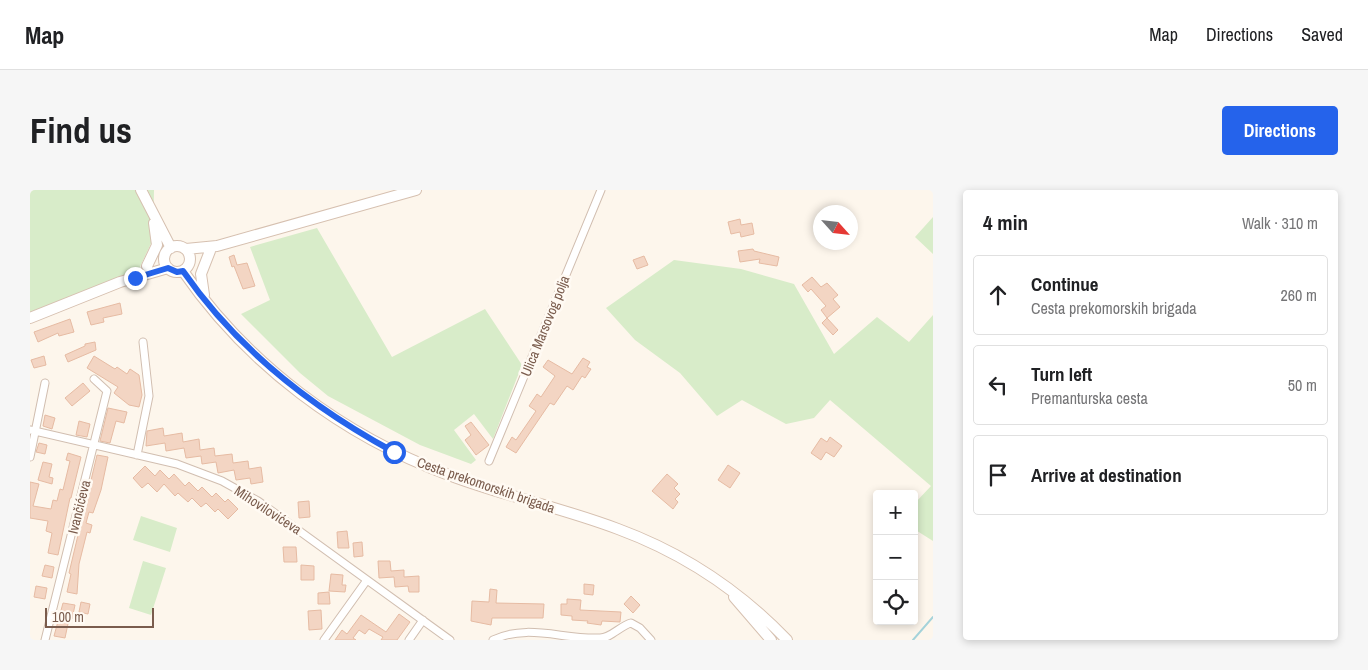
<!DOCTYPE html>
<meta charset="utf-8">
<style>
body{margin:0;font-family:"Archivo Narrow",sans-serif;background:#f6f6f6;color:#202124}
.controls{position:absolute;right:15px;bottom:15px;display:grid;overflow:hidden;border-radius:5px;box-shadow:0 2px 8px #0003}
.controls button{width:45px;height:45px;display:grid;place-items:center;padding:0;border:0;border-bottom:1px solid #e0e0e0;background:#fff;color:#202124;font:25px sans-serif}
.compass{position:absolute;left:783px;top:15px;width:45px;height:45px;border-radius:50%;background:#fff;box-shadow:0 2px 8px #0003;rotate:117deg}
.scale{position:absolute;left:15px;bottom:12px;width:109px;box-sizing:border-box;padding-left:5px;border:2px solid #7a5c4d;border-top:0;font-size:14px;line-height:18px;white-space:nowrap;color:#7a5c4d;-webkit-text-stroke:4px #fffaf3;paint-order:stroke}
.stop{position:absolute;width:15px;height:15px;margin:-11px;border:4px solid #2563eb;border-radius:50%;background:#fff}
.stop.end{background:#2563eb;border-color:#fff;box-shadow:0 1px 5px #0008}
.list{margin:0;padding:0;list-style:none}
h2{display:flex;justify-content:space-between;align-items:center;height:65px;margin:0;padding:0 20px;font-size:21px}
h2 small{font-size:16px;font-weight:400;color:#757577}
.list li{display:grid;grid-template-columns:32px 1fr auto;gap:15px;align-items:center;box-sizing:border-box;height:80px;margin:0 10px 10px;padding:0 10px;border:1px solid #e0e0e0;border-radius:5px}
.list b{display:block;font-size:19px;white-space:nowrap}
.list p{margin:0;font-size:16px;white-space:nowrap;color:#757577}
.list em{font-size:16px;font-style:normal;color:#757577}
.icon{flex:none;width:28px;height:28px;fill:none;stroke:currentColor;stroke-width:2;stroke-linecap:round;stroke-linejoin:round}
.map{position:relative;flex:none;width:903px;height:450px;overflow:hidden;border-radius:5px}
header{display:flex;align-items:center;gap:30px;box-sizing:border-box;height:70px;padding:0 25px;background:#fff;border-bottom:1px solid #e0e0e0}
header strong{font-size:24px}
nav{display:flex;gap:28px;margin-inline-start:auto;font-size:18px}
.intro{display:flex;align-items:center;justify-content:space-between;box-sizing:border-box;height:120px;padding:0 30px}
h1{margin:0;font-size:35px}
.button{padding:12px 22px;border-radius:5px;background:#2563eb;color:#fff;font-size:18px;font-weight:700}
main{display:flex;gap:30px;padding:0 30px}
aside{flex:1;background:#fff;border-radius:5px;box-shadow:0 2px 8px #0003}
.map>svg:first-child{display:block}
.green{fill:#d8ecc9}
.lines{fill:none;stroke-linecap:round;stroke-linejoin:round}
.stream{stroke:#a5d3da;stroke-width:2}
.building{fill:#f3d5c3;stroke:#e6bba3}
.street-casing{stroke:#d1beb0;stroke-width:9}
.secondary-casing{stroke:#d6c0b0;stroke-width:12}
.street{stroke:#fff;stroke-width:7}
.secondary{stroke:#fff;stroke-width:10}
.route{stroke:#2563eb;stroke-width:6}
.labels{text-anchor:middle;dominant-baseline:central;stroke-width:5;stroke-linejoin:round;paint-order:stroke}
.street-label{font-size:14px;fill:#7a5c4d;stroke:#fffaf3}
</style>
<header>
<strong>Map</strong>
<nav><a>Map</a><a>Directions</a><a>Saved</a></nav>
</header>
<div class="intro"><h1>Find us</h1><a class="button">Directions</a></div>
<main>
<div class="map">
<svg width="903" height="450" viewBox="0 0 903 450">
<rect width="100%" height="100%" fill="#fdf6ec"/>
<path class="green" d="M0 0H124L123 49 109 79 0 122Z
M903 27V64L885 47Z
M287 38 362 167 455 119 492 175 463 249 444 224 424 240 446 270 441 274 390 255 298 206 270 183 211 124 240 110 220 57Z
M644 70 711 79 764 94 804 164 847 127 879 152 903 125V351L884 339V314L901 296 800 210 784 228 756 234 712 210 687 226 650 183 605 150 576 118Z
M111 326 147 338 140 362 103 350Z
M113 371 136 378 121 425 99 418Z"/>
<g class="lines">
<path class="stream" d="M883 450 903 427"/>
</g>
<path class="building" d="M710 29 711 35 722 33 724 44 711 47 710 42 701 44 698 32Z
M723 59 724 61 749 67 747 76 729 73 730 69 710 72 708 61Z
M204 65 207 75 217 73 225 96 213 99 204 76 202 77 199 67Z
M614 66 618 75 607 79 603 70Z
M782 87 791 97 797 93 808 105 803 109 810 117 797 128 791 120 796 116 781 99 778 102 772 95Z
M90 113 92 124 73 128 74 132 61 135 57 122Z
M797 128 808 140 803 145 792 133Z
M40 129 44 142 29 146 28 143 8 152 4 142Z
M65 152 66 160 38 172 35 165 55 156V154Z
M14 166 16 175 4 178 1 170Z
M64 166 85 179 87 177 97 184 100 179 109 185 112 205 109 217 99 215 84 203 88 197 57 178Z
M553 168 560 172 557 177 561 179 555 188 552 186 543 200 537 196 524 215 520 213 486 263 476 257 482 247 486 250 506 221 499 216 507 204 511 207 525 186 513 177 518 170 542 184Z
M53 193 60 201 42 216 35 208Z
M78 218 97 222 94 233 86 231 80 253 70 251Z
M15 225 25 228 22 239 13 236Z
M49 231 60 234 57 247 46 245Z
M441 232 459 255 446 265 435 250 441 245 435 236Z
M133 238 134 246 152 243 153 252 169 249 170 260 184 258 185 266 202 264 203 273 218 271 219 279 231 277 233 292 221 294 220 288 206 290 204 280 188 283 186 272 172 274 171 266 156 268 154 258 136 261 135 253 116 256 117 241Z
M800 247 812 256 804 267 796 262 791 270 781 263 791 248 797 252Z
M9 253 17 255 15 264 6 262Z
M38 263 51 267 41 308H40L28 365 18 363 22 343 16 341 18 331 0 328V292L9 294 3 316 21 319 23 310 27 311 30 299 33 300 40 271 36 270Z
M67 265 78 267 71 300 63 323 59 322 56 333 62 335 60 343 57 342 49 374 47 404 37 402 41 384 39 383Z
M13 272 22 274 19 287 23 288 22 294 8 290Z
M698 275 710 283 700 298 688 290Z
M115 276 125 286 130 280 139 289 144 284 155 296 159 292 168 301 172 297 182 307 186 303 195 312 198 309 208 319 198 329 188 319 185 322 176 313 171 317 162 308 158 312 148 303 145 306 134 294 127 302 118 293 112 298 103 288Z
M637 284 648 294 644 298 650 304 645 309 648 312 643 319 622 301Z
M279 311 280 327 269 328 268 312Z
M317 341 319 358H308L307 342Z
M332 352 333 366 324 367 323 353Z
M253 357H266L267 372H254Z
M348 371H360L361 381 374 380V387L389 386V402H379L378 396 365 397 364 387 349 388Z
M15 375 24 377 22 388 12 386Z
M271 375 284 376V390H271Z
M301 384 313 385 312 395H316L315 402 299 401Z
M554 394 564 395 563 405 554 404Z
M6 396 17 398 15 409 4 407Z
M460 399 467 400 466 413 514 414 513 428H462L461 435 441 431 442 411 459 412Z
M299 402 300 414H288V403Z
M601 406 610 415 603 423 594 414Z
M537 409 551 410 550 420 591 422 590 432 572 431 571 435 557 433 558 431 542 430V426L531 425V414H537Z
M51 412 60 414 58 424 49 422Z
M33 413 45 415 42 429H39L35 448 24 446Z
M291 420 292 439 279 440 278 421Z
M369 424 380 432 367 450H351L353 447 339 439 335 444 329 440 323 448 326 450H305L312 440 317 444 331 425 356 442Z"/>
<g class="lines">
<g class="street-casing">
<path id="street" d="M0 240 147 274 192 291 228 311 420 450
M107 265 119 206 113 152
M0 267 15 193
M459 271 571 0
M15 450 77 201 64 189
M294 450 337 390
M379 450 393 430
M463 450C498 433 533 450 570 448 581 448 590 436 601 433L610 438 621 450"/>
</g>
<g class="secondary-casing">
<path id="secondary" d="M111 0 141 58
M134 69a13 13 0 1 1 26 0a13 13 0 1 1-26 0Z
M156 59 187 56 386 0
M117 76 127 55 124 33
M153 81C217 174 313 246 419 285 474 306 533 318 588 339 653 363 710 401 757 450
M174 105 171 84 180 61
M0 128 90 92 138 78
M704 407 741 450"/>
</g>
<use href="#street" class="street"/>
<use href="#secondary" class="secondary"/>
</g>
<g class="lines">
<path class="route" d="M105 88 138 78 147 82 153 81C207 159 281 217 364 262"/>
</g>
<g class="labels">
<g class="street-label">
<text transform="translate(515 136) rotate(-68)">Ulica Marsovog polja</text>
<text transform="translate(456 295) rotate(19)">Cesta prekomorskih brigada</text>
<text transform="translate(49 317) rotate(-76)">Ivančićeva</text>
<text transform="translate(238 320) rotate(33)">Mihovilovićeva</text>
</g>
</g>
</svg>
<div class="controls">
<button>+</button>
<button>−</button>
<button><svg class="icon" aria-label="locate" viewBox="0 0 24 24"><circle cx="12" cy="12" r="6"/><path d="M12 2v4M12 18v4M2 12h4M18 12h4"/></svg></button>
</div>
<svg class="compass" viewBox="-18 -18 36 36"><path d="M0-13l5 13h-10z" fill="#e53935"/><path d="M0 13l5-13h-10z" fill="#757577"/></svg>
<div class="scale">100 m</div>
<div class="stop" style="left:364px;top:262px"></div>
<div class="stop end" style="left:105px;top:88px"></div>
</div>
<aside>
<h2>4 min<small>Walk · 310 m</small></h2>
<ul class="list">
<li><svg class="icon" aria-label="ahead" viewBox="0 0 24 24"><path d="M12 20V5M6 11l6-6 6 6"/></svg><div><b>Continue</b><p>Cesta prekomorskih brigada</p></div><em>260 m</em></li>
<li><svg class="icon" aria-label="left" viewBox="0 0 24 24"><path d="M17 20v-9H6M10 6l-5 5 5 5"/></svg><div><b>Turn left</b><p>Premanturska cesta</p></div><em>50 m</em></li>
<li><svg class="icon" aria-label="arrive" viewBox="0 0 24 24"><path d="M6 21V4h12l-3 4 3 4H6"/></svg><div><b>Arrive at destination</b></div></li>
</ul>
</aside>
</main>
